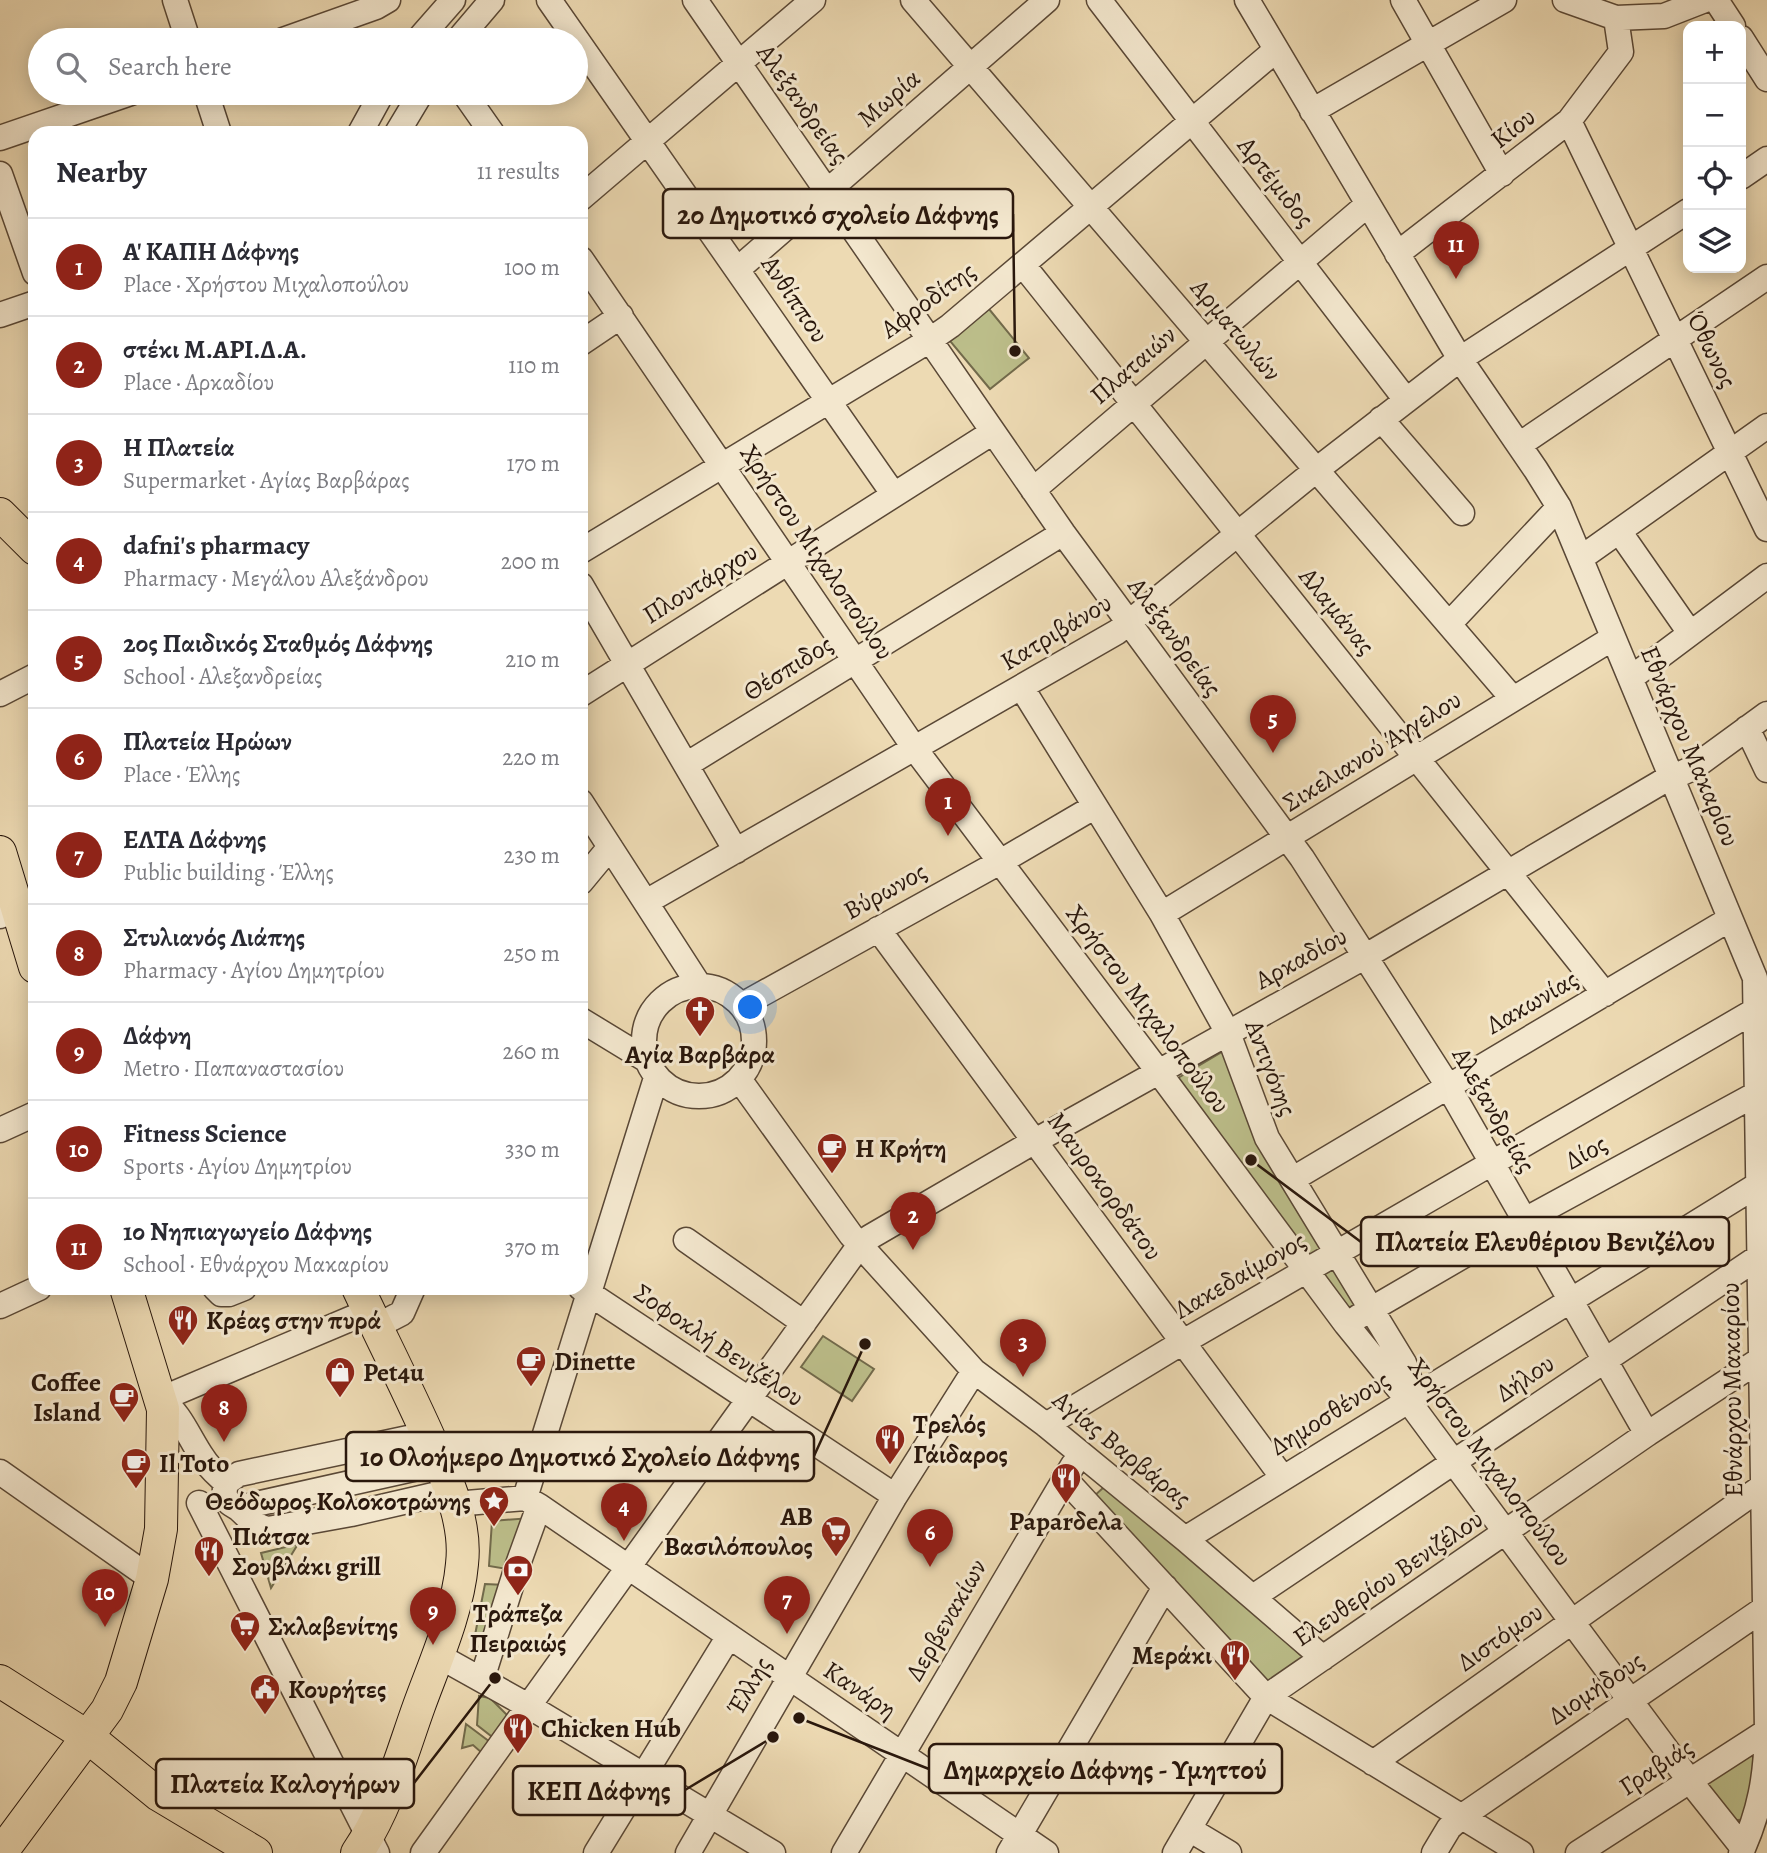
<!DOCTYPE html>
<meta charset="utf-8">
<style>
body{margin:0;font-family:Alegreya,serif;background:#f7f7f7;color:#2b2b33}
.controls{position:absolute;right:21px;top:21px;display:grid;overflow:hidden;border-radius:14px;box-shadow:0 4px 18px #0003}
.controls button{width:63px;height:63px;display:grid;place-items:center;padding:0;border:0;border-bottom:2px solid #e1e1e2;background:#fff;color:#2b2b33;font:35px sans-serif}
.you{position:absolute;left:751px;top:1008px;width:24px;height:24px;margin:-18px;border:5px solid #fff;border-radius:50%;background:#1a73e8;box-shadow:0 0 0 10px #1a73e833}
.badge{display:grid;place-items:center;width:46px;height:46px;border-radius:50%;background:#8f2418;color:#fff;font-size:23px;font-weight:700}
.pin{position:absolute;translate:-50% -58px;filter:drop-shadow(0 2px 4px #0008)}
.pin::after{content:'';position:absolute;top:37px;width:24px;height:21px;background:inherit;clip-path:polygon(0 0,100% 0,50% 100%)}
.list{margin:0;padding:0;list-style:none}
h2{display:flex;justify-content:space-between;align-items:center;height:91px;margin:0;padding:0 28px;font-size:30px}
h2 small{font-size:23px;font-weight:400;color:#7c7c81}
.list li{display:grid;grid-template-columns:46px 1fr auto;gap:21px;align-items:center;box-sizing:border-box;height:98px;padding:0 28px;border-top:2px solid #e1e1e2}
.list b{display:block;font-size:26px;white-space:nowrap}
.list p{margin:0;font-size:23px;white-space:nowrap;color:#7c7c81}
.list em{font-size:23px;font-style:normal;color:#7c7c81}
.icon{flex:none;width:38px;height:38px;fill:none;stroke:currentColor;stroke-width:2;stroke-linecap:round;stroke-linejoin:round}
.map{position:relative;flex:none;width:1767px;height:1853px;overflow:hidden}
.search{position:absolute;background:#fff;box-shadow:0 4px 18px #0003;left:28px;top:28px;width:560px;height:77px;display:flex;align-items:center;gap:18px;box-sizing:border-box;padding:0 24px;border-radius:38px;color:#7c7c81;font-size:26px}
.panel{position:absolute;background:#fff;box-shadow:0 4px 18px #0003;left:28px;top:126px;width:560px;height:1169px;border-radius:21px}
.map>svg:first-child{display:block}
.green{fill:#bcbe8a;stroke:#726a4b;stroke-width:2}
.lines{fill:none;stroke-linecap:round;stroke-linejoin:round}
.minor-casing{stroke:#5a4836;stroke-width:27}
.major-casing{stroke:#29170c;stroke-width:34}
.minor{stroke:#f3e7ce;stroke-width:24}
.major{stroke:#eddab3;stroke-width:32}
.labels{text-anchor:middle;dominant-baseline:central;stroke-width:6;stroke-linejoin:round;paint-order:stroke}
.street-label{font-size:26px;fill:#29170c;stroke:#f3e7ce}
.poi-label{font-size:26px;font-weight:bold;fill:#29170c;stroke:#f3e7ce;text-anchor:start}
.leader{fill:none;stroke:#29170c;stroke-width:2.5}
.callout-dot{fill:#29170c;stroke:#f3e7ce;stroke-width:2.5}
.callout{fill:#f3e7ce;stroke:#29170c;stroke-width:2.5}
.callout-label{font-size:28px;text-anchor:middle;font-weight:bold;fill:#29170c}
</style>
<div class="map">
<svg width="1767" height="1853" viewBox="0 0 1767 1853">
<rect width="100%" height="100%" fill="#eddab3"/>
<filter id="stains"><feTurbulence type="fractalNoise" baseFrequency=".00286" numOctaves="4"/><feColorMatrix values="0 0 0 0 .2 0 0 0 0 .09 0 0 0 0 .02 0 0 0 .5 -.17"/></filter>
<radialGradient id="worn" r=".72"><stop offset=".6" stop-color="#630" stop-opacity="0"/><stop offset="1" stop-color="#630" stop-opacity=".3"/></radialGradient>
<path class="green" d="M989 309 1029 358 990 389 950 341Z
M1227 1049 1332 1249 1307 1260 1173 1081Z
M1339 1259 1368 1306 1347 1316 1315 1274Z
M823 1336 874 1369 852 1401 801 1367Z
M1104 1487 1205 1565 1306 1660 1265 1684 1093 1497Z
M531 1518 513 1570 489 1566 492 1521Z
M298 1544 271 1588 261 1553Z
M485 1584 505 1585 487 1640 475 1635Z
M479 1696 490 1698 508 1716 500 1743 477 1725Z
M466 1724 498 1748 490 1760 473 1745 462 1748Z
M1751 1755 1755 1759 1746 1819 1730 1821 1703 1784Z"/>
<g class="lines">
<g class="minor-casing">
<path id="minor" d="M175 0 188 40
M549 0 894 495
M695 0 1063 533 1302 858 1448 1086 1647 1434
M913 0 1513 699
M1099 0 1406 400
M1247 0 1460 359 1536 470 1559 507 1755 978 1767 1731C1766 1777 1760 1811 1741 1853
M1403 0 1502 174
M1565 0 1616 18 1664 16 1705 0
M1716 0 1733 26
M1741 38 1767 79
M283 40 376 7 388 0
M418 40 453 0
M458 40 492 0
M206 93 219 133
M464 93 492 133
M1312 111 1504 0
M1569 121 1767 529
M360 133 382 93
M397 133 421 93
M0 138 131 93
M0 174 35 273
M1741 177 1767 159
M581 198 813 0
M1397 254 1569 121 1621 52 1616 18
M581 259 915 749 1158 1071 1346 1324 1407 1399 1689 1780 1743 1848
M1023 265 1605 994
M738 269 1047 0
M0 315 35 303
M581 343 621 316
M1381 419 1462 513
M1519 445 1767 277
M1033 490 1367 205
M1619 531 1690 633
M581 551 930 340 950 326 1276 50
M1581 558 1767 426
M581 585 736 851
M1450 623 1559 507
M1631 678 1767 576
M1022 688 1162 914 1228 1033 1267 1138 1404 1363 1412 1386 1407 1399
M0 694 35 676
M581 694 993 432
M1747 728 1767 770
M686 765 1063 533
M581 802 699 985
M581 882 610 847
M646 902 1117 632 1315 471 1460 359 1688 211
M1162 914 1613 638
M0 916 35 900
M878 929 1283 1478
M644 1041a55 55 0 1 1 110 0a55 55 0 1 1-110 0Z
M742 1005 1000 862 1094 807
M581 1020 645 1059
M739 1079 851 1235 974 1371 1046 1425 1185 1539 1323 1658
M0 1130 35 1114
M1293 1179 1730 919
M686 1240 804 1323
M215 1288 221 1294H229L244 1288
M581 1288 895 1496
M0 1306 39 1288
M1358 1317 1523 1221 1767 1088
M377 1326 402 1313 413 1288
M1046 1425 1183 1342 1756 1010
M427 1434 239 1474 226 1483C225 1489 223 1494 227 1500 230 1505 236 1506 240 1510 250 1519 255 1526 268 1529L351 1514 451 1491
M0 1472 152 1579
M1064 1478 1266 1697 1521 1853
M226 1483C218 1475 209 1468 203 1458 189 1438 181 1414 161 1399L369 1311
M525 1498 656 1078
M199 1503 377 1853
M455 1504 525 1498 539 1506 1046 1853
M238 1508 440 1463
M1185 1539 1759 1184
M1253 1597 1760 1256
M437 1655 530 1707 773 1853
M482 1679 517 1567 539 1506
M1373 1763 1763 1486
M1189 1829 1229 1853
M423 1853 859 1246 870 1237 1035 1141 1366 956 1660 783 1693 768 1767 714
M596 1853 729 1636
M688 1853 895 1496 974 1371
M844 1853 1073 1465
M1009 1853 1165 1587
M1175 1853 1266 1697 1647 1434 1761 1359
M1434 1853 1449 1828 1461 1817 1765 1608
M1578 1853 1767 1731"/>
</g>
<g class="major-casing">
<path id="major" d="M0 514 35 549
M0 852 35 967
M0 1681 88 1737 159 1795 256 1853
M1 1853 107 1710 121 1682 152 1579 161 1529 163 1409 126 1288
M357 1853C387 1809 401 1756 419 1706 435 1662 458 1611 462 1564 467 1522 447 1480 431 1442 408 1390 382 1339 358 1288"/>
</g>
<use href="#minor" class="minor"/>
<use href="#major" class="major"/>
</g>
<defs>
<g id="church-pin" transform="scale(1.575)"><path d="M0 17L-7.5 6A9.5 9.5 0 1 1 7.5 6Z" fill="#8f2418" stroke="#f3e7ce"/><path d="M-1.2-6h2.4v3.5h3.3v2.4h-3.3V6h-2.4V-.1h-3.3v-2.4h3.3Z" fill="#fff"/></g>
<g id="cafe-pin" transform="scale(1.575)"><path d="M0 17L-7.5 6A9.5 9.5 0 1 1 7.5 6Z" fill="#8f2418" stroke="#f3e7ce"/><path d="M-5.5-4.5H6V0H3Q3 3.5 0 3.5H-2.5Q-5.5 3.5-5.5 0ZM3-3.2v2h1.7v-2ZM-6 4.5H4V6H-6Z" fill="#fff"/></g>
<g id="restaurant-pin" transform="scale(1.575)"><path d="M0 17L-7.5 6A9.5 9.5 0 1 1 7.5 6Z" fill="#8f2418" stroke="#f3e7ce"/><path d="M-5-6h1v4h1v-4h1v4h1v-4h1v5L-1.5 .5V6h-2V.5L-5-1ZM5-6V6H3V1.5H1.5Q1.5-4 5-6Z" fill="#fff"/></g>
<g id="shop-pin" transform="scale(1.575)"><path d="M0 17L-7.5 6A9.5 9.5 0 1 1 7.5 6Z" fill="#8f2418" stroke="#f3e7ce"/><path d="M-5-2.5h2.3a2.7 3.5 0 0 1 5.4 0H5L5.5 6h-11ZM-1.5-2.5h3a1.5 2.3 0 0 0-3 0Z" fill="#fff"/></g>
<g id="sight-pin" transform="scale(1.575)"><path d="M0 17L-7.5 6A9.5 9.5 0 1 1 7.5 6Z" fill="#8f2418" stroke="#f3e7ce"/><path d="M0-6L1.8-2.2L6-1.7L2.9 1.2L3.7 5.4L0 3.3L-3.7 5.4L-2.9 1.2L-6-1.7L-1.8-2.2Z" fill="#fff"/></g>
<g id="supermarket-pin" transform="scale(1.575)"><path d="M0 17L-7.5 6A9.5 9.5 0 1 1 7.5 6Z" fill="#8f2418" stroke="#f3e7ce"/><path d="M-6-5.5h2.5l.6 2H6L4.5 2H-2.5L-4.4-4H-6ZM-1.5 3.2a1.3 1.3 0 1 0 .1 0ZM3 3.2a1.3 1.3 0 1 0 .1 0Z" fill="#fff"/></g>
<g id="bank-pin" transform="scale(1.575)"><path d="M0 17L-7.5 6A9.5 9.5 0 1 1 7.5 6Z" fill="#8f2418" stroke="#f3e7ce"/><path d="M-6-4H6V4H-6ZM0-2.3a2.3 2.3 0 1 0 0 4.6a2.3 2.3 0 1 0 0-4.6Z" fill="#fff"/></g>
<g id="civic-pin" transform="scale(1.575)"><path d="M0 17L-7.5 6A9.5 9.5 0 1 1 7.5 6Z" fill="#8f2418" stroke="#f3e7ce"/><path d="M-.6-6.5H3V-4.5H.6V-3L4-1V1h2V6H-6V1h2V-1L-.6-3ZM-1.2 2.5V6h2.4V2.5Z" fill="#fff"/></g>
</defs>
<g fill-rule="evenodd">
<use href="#church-pin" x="700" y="1011"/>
<use href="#cafe-pin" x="832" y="1148"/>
<use href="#restaurant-pin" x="183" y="1320"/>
<use href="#cafe-pin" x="531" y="1361"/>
<use href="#shop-pin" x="340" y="1372"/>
<use href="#cafe-pin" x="124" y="1397"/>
<use href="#restaurant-pin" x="890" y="1439"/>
<use href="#cafe-pin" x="136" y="1463"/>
<use href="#restaurant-pin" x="1066" y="1478"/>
<use href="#sight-pin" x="494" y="1501"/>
<use href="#supermarket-pin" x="836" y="1531"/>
<use href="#restaurant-pin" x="209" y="1551"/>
<use href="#bank-pin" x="518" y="1570"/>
<use href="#supermarket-pin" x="245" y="1626"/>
<use href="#restaurant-pin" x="1235" y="1655"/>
<use href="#civic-pin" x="265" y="1689"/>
<use href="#restaurant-pin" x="518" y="1728"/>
</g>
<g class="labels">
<g class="street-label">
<text transform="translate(889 98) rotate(-41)">Μωρία</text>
<text transform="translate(803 104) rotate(55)">Αλεξανδρείας</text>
<text transform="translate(1513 128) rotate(-38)">Κίου</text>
<text transform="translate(1276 182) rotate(52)">Αρτέμιδος</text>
<text transform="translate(795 299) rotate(56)">Ανθίππου</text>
<text transform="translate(928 300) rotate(-36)">Αφροδίτης</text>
<text transform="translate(1236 330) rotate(50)">Αρματωλών</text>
<text transform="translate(1712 350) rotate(64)">Όθωνος</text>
<text transform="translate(1133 365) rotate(-41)">Πλαταιών</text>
<text transform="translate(817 552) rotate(56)">Χρήστου Μιχαλοπούλου</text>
<text transform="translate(700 583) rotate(-32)">Πλουτάρχου</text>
<text transform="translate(1337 611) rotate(51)">Αλαμάνας</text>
<text transform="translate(1056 632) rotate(-31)">Κατριβάνου</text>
<text transform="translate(1175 637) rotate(54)">Αλεξανδρείας</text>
<text transform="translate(788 668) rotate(-32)">Θέσπιδος</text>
<text transform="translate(1690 746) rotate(67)">Εθνάρχου Μακαρίου</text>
<text transform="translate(1372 751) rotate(-32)">Σικελιανού Άγγελου</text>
<text transform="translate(885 891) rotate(-29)">Βύρωνος</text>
<text transform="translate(1301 958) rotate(-29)">Αρκαδίου</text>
<text transform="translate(1532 1002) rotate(-30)">Λακωνίας</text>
<text transform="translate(1148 1009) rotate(53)">Χρήστου Μιχαλοπούλου</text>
<text transform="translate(1271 1068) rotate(69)">Αντιγόνης</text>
<text transform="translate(1494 1110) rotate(60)">Αλεξανδρείας</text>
<text transform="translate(1586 1152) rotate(-29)">Δίος</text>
<text transform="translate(1105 1186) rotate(54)">Μαυροκορδάτου</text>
<text transform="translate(1240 1275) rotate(-30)">Λακεδαίμονος</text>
<text transform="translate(719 1345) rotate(34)">Σοφοκλή Βενιζέλου</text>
<text transform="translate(1525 1378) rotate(-34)">Δήλου</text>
<text transform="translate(1732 1390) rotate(-91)">Εθνάρχου Μακαρίου</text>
<text transform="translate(1330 1413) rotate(-32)">Δημοσθένους</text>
<text transform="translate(1122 1449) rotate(39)">Αγίας Βαρβάρας</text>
<text transform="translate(1490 1462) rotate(53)">Χρήστου Μιχαλοπούλου</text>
<text transform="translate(1388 1578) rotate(-34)">Ελευθερίου Βενιζέλου</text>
<text transform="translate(946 1620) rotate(-60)">Δερβενακίων</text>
<text transform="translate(1500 1637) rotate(-35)">Διστόμου</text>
<text transform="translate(749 1686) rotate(-60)">Έλλης</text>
<text transform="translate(1596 1688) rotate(-34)">Διομήδους</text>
<text transform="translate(860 1690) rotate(34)">Κανάρη</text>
<text transform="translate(1656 1767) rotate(-33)">Γραβιάς</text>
</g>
<g class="poi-label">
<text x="700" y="1054" text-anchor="middle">Αγία Βαρβάρα</text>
<text x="855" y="1148">Η Κρήτη</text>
<text x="206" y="1320">Κρέας στην πυρά</text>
<text x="554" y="1361">Dinette</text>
<text x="363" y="1372">Pet4u</text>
<text x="101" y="1382" text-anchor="end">Coffee<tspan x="101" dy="30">Island</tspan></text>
<text x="913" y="1424">Τρελός<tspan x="913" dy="30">Γάιδαρος</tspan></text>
<text x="159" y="1463">Il Toto</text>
<text x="471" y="1501" text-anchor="end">Θεόδωρος Κολοκοτρώνης</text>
<text x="813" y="1516" text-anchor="end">ΑΒ<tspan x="813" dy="30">Βασιλόπουλος</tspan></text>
<text x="1066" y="1521" text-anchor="middle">Paparδeλa</text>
<text x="232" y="1536">Πιάτσα<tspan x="232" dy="30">Σουβλάκι grill</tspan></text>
<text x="518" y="1613" text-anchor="middle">Τράπεζα<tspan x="518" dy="30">Πειραιώς</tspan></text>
<text x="268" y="1626">Σκλαβενίτης</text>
<text x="1212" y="1655" text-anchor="end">Μεράκι</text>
<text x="288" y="1689">Κουρήτες</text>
<text x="541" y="1728">Chicken Hub</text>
</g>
</g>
<path class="leader" d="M1015 351L1013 214M1251 1160L1361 1242M865 1344L814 1456M799 1718L929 1769M495 1678L414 1783M773 1737L685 1790"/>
<g class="callout-dot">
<circle cx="1015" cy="351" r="7"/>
<circle cx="1251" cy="1160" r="7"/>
<circle cx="865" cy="1344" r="7"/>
<circle cx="799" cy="1718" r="7"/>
<circle cx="495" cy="1678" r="7"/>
<circle cx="773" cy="1737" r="7"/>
</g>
<g class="callout">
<rect x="663" y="189" width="350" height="49" rx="7"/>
<rect x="1361" y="1217" width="368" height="49" rx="7"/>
<rect x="346" y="1432" width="468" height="49" rx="7"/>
<rect x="929" y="1744" width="353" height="49" rx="7"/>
<rect x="156" y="1759" width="258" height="49" rx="7"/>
<rect x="513" y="1766" width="172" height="49" rx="7"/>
</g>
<g class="callout-label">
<text x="838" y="224">2ο Δημοτικό σχολείο Δάφνης</text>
<text x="1545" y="1251">Πλατεία Ελευθέριου Βενιζέλου</text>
<text x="580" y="1466">1ο Ολοήμερο Δημοτικό Σχολείο Δάφνης</text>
<text x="1105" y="1779">Δημαρχείο Δάφνης - Υμηττού</text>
<text x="285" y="1793">Πλατεία Καλογήρων</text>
<text x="599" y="1800">ΚΕΠ Δάφνης</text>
</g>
<rect width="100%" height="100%" filter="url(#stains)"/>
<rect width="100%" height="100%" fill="url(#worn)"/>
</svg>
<div class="controls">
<button>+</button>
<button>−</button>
<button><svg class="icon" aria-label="locate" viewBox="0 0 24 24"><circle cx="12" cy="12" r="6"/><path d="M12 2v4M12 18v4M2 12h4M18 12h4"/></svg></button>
<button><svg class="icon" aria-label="layers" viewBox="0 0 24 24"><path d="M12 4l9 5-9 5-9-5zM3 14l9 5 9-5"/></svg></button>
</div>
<div class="you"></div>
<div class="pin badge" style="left:948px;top:836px">1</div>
<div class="pin badge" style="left:913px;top:1250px">2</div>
<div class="pin badge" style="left:1023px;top:1377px">3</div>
<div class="pin badge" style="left:624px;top:1541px">4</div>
<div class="pin badge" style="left:1273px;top:753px">5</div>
<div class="pin badge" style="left:930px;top:1567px">6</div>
<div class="pin badge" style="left:787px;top:1634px">7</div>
<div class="pin badge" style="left:224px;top:1442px">8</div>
<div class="pin badge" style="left:433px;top:1645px">9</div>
<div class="pin badge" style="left:105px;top:1627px">10</div>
<div class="pin badge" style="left:1456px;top:279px">11</div>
<div class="search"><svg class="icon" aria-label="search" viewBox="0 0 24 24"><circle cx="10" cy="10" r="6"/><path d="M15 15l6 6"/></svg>Search here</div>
<section class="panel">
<h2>Nearby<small>11 results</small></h2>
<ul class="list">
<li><span class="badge">1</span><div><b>Α' ΚΑΠΗ Δάφνης</b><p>Place · Χρήστου Μιχαλοπούλου</p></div><em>100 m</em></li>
<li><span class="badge">2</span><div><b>στέκι Μ.ΑΡΙ.Δ.Α.</b><p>Place · Αρκαδίου</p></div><em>110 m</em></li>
<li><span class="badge">3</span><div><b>Η Πλατεία</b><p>Supermarket · Αγίας Βαρβάρας</p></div><em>170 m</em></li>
<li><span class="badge">4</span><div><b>dafni's pharmacy</b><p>Pharmacy · Μεγάλου Αλεξάνδρου</p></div><em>200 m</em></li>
<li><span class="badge">5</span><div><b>2ος Παιδικός Σταθμός Δάφνης</b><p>School · Αλεξανδρείας</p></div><em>210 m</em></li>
<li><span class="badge">6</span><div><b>Πλατεία Ηρώων</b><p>Place · Έλλης</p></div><em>220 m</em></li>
<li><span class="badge">7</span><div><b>ΕΛΤΑ Δάφνης</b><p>Public building · Έλλης</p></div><em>230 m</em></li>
<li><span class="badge">8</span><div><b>Στυλιανός Λιάπης</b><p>Pharmacy · Αγίου Δημητρίου</p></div><em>250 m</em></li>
<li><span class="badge">9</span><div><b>Δάφνη</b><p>Metro · Παπαναστασίου</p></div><em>260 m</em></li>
<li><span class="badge">10</span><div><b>Fitness Science</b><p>Sports · Αγίου Δημητρίου</p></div><em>330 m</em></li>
<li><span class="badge">11</span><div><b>1ο Νηπιαγωγείο Δάφνης</b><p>School · Εθνάρχου Μακαρίου</p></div><em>370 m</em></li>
</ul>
</section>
</div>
